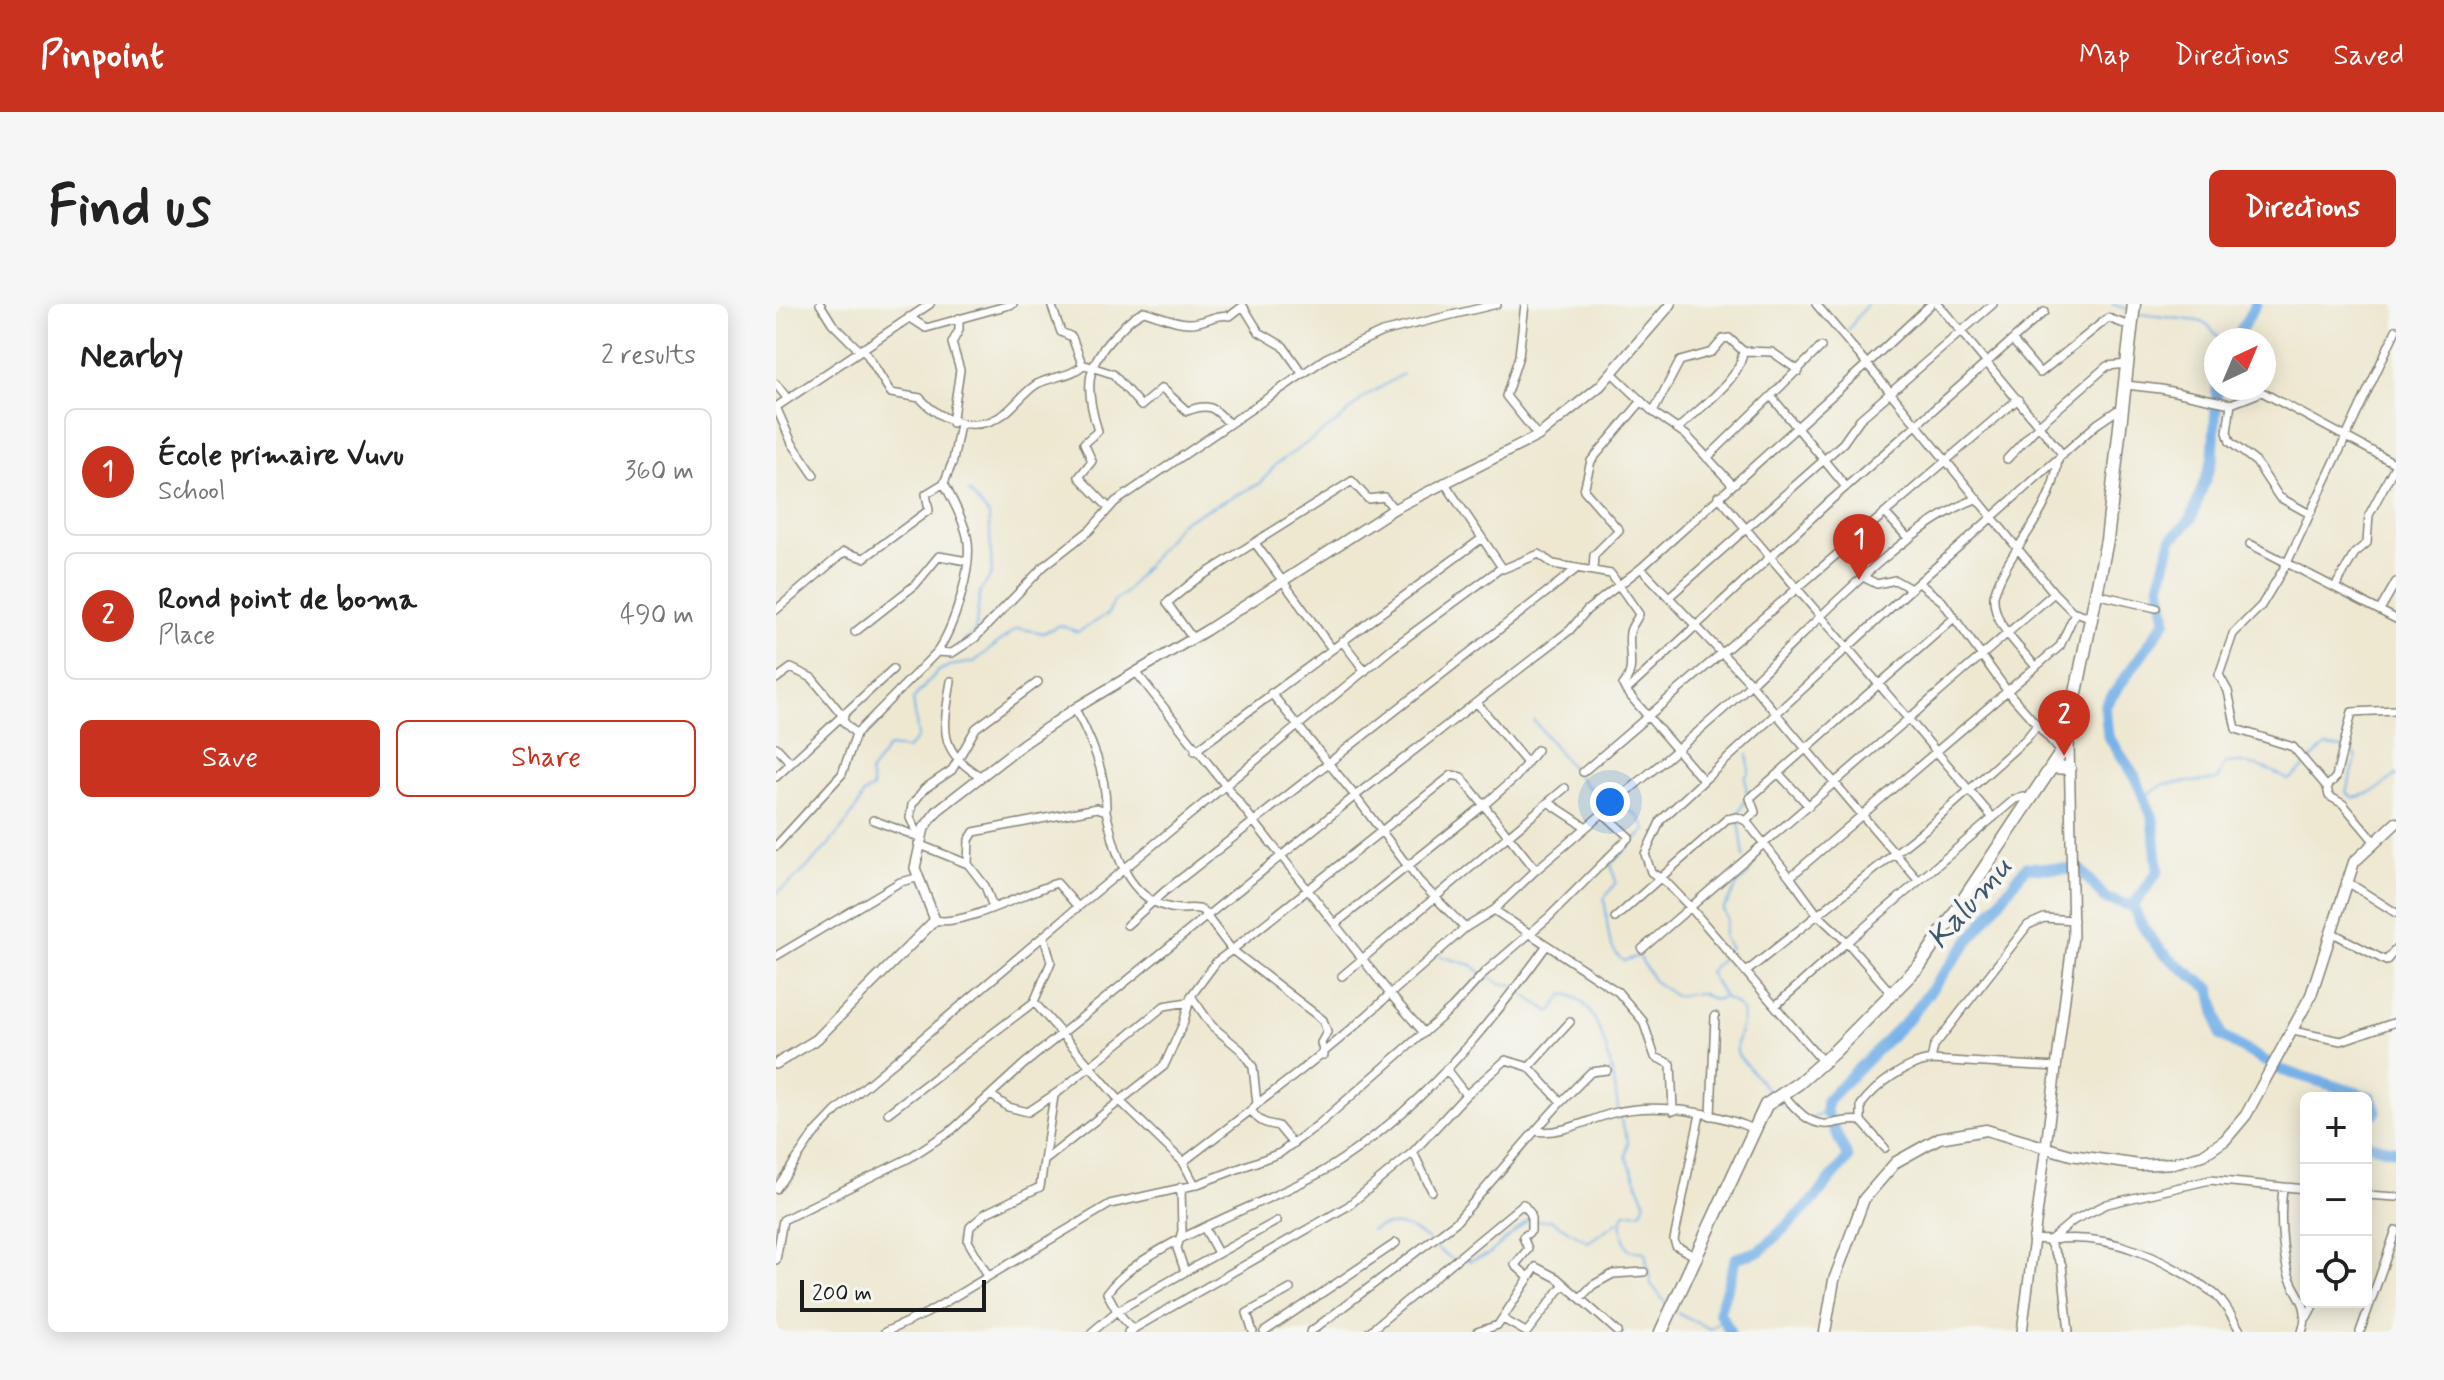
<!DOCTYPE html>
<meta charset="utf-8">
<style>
body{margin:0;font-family:Mynerve,sans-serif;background:#f6f6f6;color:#222}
.controls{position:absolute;right:24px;bottom:24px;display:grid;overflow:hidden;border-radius:12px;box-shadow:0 4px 20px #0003}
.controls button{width:72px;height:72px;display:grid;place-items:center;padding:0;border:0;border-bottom:2px solid #e0e0e0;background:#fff;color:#222;font:40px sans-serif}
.compass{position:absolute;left:1428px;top:24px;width:72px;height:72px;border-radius:50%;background:#fff;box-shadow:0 4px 20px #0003;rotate:44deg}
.scale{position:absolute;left:24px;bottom:20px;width:186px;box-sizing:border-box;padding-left:8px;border:4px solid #1c1c1c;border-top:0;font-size:22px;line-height:28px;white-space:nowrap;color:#1c1c1c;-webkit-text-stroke:6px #f6f6f2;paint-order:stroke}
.you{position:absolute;left:834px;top:498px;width:28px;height:28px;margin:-20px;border:6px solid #fff;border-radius:50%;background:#1a73e8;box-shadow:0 0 0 12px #1a73e833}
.badge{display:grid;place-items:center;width:52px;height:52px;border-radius:50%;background:#c8321e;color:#fff;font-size:26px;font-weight:700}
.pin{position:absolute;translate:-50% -66px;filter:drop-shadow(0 2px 4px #0008)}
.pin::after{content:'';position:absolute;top:42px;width:28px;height:24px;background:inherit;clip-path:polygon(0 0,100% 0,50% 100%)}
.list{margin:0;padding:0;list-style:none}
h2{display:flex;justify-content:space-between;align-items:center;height:104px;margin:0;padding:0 32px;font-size:34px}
h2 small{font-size:26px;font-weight:400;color:#767676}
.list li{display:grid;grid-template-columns:52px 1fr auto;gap:24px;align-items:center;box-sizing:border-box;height:128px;margin:0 16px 16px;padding:0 16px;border:2px solid #e0e0e0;border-radius:12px}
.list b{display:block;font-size:30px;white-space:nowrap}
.list p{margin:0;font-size:26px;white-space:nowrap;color:#767676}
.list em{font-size:26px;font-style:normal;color:#767676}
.actions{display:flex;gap:16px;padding:24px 32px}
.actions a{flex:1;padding:18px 0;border:2px solid #c8321e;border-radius:12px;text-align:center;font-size:28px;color:#c8321e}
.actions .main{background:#c8321e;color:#fff}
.icon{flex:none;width:44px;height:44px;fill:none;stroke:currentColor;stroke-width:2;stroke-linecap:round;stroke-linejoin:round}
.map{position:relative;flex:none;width:1620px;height:1028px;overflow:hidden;border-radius:12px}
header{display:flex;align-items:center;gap:48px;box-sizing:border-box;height:112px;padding:0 40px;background:#c8321e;color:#fff}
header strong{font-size:38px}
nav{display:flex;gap:44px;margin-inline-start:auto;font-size:28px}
.intro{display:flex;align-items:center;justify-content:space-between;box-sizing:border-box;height:192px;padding:0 48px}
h1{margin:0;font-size:56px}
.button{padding:20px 36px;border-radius:12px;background:#c8321e;color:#fff;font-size:28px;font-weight:700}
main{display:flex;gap:48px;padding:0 48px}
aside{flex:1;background:#fff;border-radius:12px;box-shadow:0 4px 20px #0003}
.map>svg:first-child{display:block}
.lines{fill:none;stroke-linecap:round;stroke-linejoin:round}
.stream{stroke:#76b1e8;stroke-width:2}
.river{stroke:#76b1e8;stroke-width:11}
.minor-casing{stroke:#858276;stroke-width:10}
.tertiary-casing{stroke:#858276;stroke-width:12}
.secondary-casing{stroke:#858276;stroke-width:13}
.trunk-casing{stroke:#858276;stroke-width:15}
.minor{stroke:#fff;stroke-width:7}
.tertiary{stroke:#fff;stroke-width:9}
.secondary{stroke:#fff;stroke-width:10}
.trunk{stroke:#fff;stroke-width:12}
.labels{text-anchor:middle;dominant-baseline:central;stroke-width:8;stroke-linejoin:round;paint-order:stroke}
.water-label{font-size:32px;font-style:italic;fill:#40586e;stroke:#f6f6f2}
</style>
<header>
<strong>Pinpoint</strong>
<nav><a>Map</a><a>Directions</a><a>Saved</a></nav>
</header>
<div class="intro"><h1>Find us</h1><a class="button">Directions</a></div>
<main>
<aside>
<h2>Nearby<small>2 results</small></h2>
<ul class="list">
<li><span class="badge">1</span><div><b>École primaire Vuvu</b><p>School</p></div><em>360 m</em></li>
<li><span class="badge">2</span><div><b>Rond point de boma</b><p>Place</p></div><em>490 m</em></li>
</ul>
<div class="actions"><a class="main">Save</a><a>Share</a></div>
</aside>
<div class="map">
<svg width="1620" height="1028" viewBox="0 0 1620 1028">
<rect width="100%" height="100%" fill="#f6f6f2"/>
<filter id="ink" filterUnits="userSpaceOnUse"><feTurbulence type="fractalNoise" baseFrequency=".0125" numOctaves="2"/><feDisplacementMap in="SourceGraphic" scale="16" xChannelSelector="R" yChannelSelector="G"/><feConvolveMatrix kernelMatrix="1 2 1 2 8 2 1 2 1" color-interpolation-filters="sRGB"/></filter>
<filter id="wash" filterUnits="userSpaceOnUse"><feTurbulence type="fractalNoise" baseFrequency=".006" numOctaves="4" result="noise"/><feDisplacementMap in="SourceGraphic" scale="32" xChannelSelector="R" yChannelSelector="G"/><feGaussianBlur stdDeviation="1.8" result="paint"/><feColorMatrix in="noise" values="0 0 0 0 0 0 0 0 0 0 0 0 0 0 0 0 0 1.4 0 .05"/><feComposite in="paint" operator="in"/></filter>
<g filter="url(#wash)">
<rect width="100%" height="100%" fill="#eee8d1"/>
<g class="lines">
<path class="stream" d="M1336 0 1354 6
M1364 10 1422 17 1431 20 1445 36
M1072 26 1091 0
M188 337 199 328 204 288 216 270 213 211 193 188
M758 417C786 450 809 487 845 513L852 506 862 511 870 526 835 560 840 578 828 595C833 617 828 644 848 657L863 652 877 676 899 692 925 689 938 696 947 693C986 708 954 728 962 751L995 790
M1368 494 1388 480 1441 476 1449 459C1468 456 1496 465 1512 476 1528 467 1535 452 1550 442L1573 445 1581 453 1570 488 1578 494 1599 487 1620 471
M963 509 971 492 969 473 973 468 972 450
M963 516 968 553
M0 589C25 574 77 518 87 490L97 484 94 469 112 443 131 445 142 433 137 395 161 368 173 362 198 358 241 324 267 329 284 321 302 328 332 310 338 297 348 290 405 218 485 179 500 160 563 117 588 93 627 70
M954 645 947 632 951 615 947 606 962 580 973 570 969 562
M663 652 696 661 705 669
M711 671 723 679 737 681
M741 686 774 708 788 690C826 694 838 773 842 805
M947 691 933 668 951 650
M1003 797 1026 814
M843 811 852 837 850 852 869 897 865 908 848 909C843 920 847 936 853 946L869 948 875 980 893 1003
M1036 814 1050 808
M759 917 775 916 812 938 843 917
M595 926C618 916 633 921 652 936
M656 941 676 955
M688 951 693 957 712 951 752 916
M901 1009 934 1025 947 1015"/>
<path class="river" d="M1459 36 1480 0
M1357 602 1382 567 1377 514 1358 471 1332 432 1329 402 1390 316 1384 281 1395 236 1415 215 1437 154 1441 84
M1590 840 1620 847
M954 1028 943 1008 960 954 984 947 1036 898 1072 854 1050 808 1051 796 1134 713 1250 563 1304 566 1330 595 1357 602C1372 643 1401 661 1435 685L1445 732 1505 766 1595 793 1600 807 1590 817"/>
</g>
</g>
<g filter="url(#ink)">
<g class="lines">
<g class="minor-casing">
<path id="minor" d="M44 0 56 19 84 47
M275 0 285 28 296 33 306 60 337 70 365 102 386 84 411 107C432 99 438 102 453 120
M749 0 743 52 730 92 762 132
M1040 0 1091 60 1155 0
M1162 0 1287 151
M133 13 150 24 237 0
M1237 37 1264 69 1332 14 1354 22
M87 44 115 89 144 94C165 117 198 131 228 110 240 101 248 88 261 80 276 72 295 73 307 61
M967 47 996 48 1023 67
M836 69 877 108 910 131 956 180
M0 80 11 94
M1350 81 1385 85 1455 100 1486 88 1620 160 1593 211 1591 239 1579 249 1559 283
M995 92 1045 43
M1455 100 1451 128 1454 138 1480 158 1503 193 1532 209
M0 103 154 0
M0 103 16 139 38 171
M877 108 904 57 936 48 947 35 953 34 967 47C965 77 921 105 902 125
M176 119 184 66 176 39 183 26V14
M931 154 995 92 1070 183
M1231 155 1263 121 1331 62 1352 60
M668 178 727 265 763 250 777 260 835 270 863 310C861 316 855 322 854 328 851 347 861 365 847 381L850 387 927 476
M942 192 1217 514
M333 204 303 173 316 157 308 139 322 127C308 83 309 59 344 26 351 18 358 11 368 7 382 11 398 19 412 19 429 20 438 9 454 12L467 2 483 28 507 42 526 69
M1109 209 1133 235
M479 239 556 345
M1474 240 1620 315
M865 264 975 380 1086 511 1014 573 1042 611 1071 638 999 702
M817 267 818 251 843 226 808 186 815 157 865 98
M1089 274 1101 280 1119 276 1135 285
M1143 279 1166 297 1232 388 1286 449
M1320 290 1380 304
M894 292 1067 139 1084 115 1217 0
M0 306 68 248 88 254 153 206 150 190 168 179 177 157 184 120
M1604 306 1620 278
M79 328 139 281 163 252 191 257
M417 335 391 299 418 277 576 177 592 195 608 193 618 205
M566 337 589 367
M161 348 176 349 199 334 268 262 314 226 339 198 550 54 606 28 721 0
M1260 363C1242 341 1216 320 1218 291 1233 242 1276 212 1282 156
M360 368 614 690C572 730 528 765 481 800
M0 375 15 364 36 374 68 413
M175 377C168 422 160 446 204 472
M850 387 1054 197 1268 8
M495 389 576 488 643 577 689 624 718 606 760 566
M701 399 751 459
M299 405C315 434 331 473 330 507
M65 415 80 430
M0 443 15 459
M419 447 705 235
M807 468 1242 95
M1003 470 1033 502
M0 473 117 365
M1551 483 1560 473 1576 408 1620 406
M846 492C891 454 937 417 979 376 1038 321 1127 222 1200 195
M772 498 810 523
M97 516 143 533
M144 534 134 514 136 501 148 485 176 466 200 424 262 378
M1598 537 1567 500 1553 492 1551 483 1517 443 1460 425 1452 387 1443 371 1457 330 1485 302 1511 259 1620 26
M142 540 192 560
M0 542 66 470 80 430 161 348C178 323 198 262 191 232 187 214 176 196 168 179
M1014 573 970 517 979 508 974 494 1178 314
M1142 576 1086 511 1284 342 1299 309
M1570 577 1620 609
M217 603 209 582 192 560 193 536 198 528 321 504 330 507C339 546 349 594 395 604 406 607 416 602 426 606L456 646 441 657 415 692 407 720 388 762 268 857
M718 606 842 688 867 717 879 753 895 760 897 807
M839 614 951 515 961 513 970 517
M159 616C187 623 252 587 281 579L302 603 615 345 725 264
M559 620 707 502 740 473 761 446
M351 621 389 587 799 266
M1555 628 1610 657 1620 645
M268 632 275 658 258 698 345 798 407 858 419 881
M866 645 1278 289
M0 652 124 578 141 574
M970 668 1152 523 1250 435 1261 421
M566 672 789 484
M1116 690 1071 638 1239 495 1248 493 1254 497
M415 692 436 722 465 746 477 763 481 800 475 806C483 818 488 819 502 822L517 840
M1517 727 1565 737 1620 718
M648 729 614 690 689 624
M1047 758 914 603 890 578 875 568 869 550 885 516 1135 285 1321 120 1346 103
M753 763 785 798 759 827
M1281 763 1155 756 1158 742 1252 621 1268 614 1298 616
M1006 789C1018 803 1032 822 1053 820 1065 818 1073 815 1085 817
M215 791 232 803 252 808 285 786 388 702 412 698
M690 791 730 756 753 763 794 718
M785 798 815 768 831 766
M112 809 258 698
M935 812 939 712
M1109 844 1085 817V801C1100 781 1130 759 1155 756
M637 848 656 887
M407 858 475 806
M1507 883C1504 911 1505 937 1511 964 1516 991 1537 996 1526 1028
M0 885 38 830 60 807 302 603
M1590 891 1620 893
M429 925 442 949
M1256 935 1274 936 1298 916 1331 900 1434 876 1530 885
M1272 936 1286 961 1293 1028
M1276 936C1335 928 1389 955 1436 988 1448 996 1457 1016 1465 1028
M922 954 900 942 898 936 924 810
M0 956 7 916 133 854 176 826 247 761 579 492 794 326 811 306 865 264 1091 60 1278 289 1296 307 1314 313
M409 968 501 917
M211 970 192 937 194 923 210 909 264 883 278 792
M804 994 817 981 837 970 868 968
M1531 1013 1539 998
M727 1015 750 1028
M357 1026 341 1007 409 968 401 944 406 927 405 883
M109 1028 151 1009 334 900 419 881 504 849 543 820 676 704 709 668 773 613 853 533 827 509 760 566 685 473 676 471 456 646 547 716 551 728 545 739 548 751
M316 1028 341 1007 331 989C365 939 495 899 551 865 642 809 709 727 771 641
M352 1028 572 902 637 848 690 791 670 765
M477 1028 471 1009 514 985
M488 1028 620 939
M534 1028 680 918 759 827C786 831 811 816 837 809 880 798 938 808 978 825
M593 1028 747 900 755 910V927L747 933 752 945 739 961 751 972
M701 1028 722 1021 760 963 781 974 842 1028
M751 1028 788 980
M1584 1028 1620 926"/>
</g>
<g class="tertiary-casing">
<path id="tertiary" d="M0 760 41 735 159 616 139 564 148 524 162 506 247 440 303 402 431 326 618 205 762 132 824 82 895 0
M1246 1028 1297 632 1293 439"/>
</g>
<g class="secondary-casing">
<path id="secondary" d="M1049 1028 1058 976 1088 895 1120 858 1163 834 1210 826 1295 851 1363 861 1398 859 1427 851 1449 836 1470 811 1535 691 1578 558 1620 519"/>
</g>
<g class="trunk-casing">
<path id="trunk" d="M1277 463 1293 464
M885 1028 990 801 1023 779 1058 748 1144 661 1289 443 1331 236 1358 0"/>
</g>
<use href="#minor" class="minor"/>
<use href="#tertiary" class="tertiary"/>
<use href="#secondary" class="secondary"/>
<use href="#trunk" class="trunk"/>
</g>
</g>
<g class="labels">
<g class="water-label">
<text transform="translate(1194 599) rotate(-49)">Kalumu</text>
</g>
</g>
</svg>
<div class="controls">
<button>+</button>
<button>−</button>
<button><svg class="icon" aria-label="locate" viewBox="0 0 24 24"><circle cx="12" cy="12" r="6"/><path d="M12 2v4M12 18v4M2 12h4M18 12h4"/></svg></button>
</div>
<svg class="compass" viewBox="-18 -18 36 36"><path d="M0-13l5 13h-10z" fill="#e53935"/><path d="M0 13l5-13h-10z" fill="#767676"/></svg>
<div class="scale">200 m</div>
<div class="you"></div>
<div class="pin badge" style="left:1083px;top:276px">1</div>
<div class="pin badge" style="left:1288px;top:452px">2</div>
</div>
</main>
